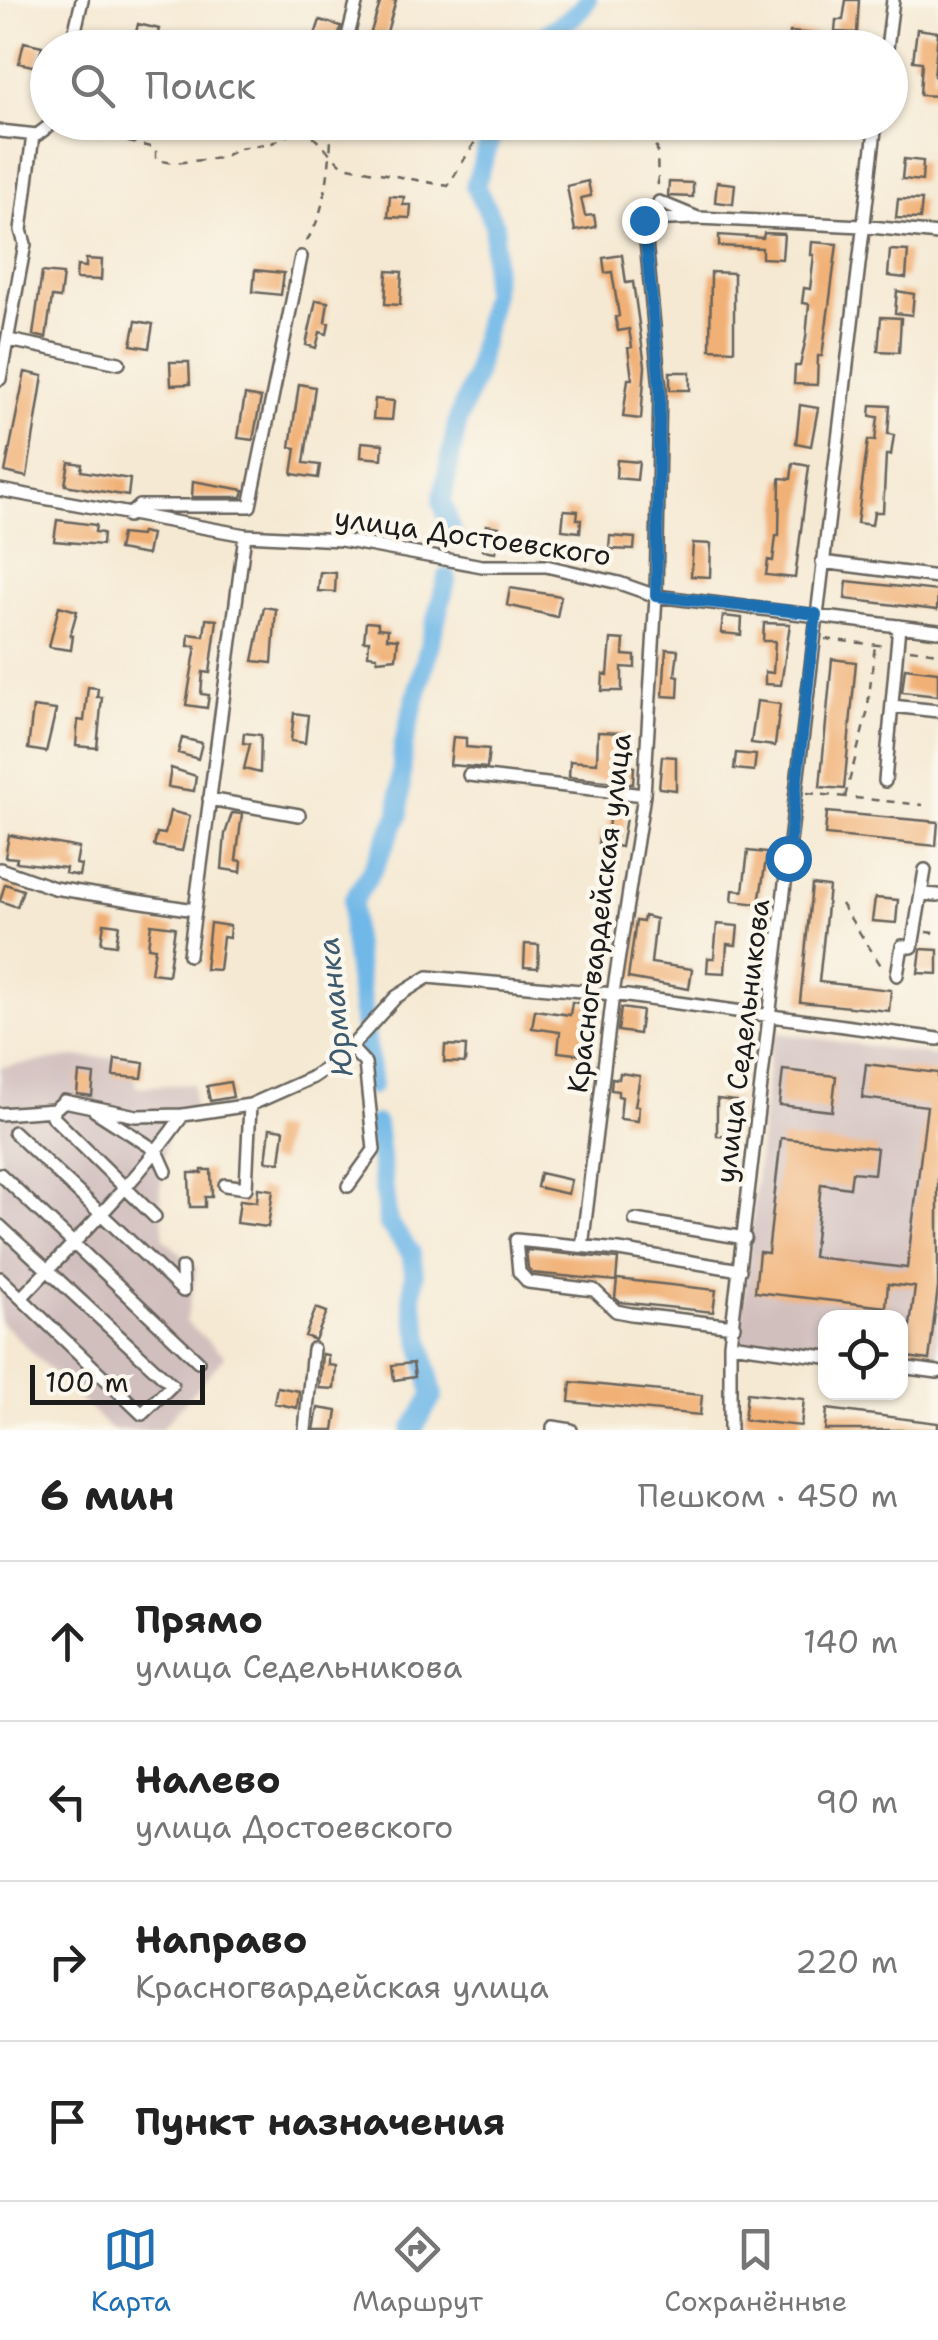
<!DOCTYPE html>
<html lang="ru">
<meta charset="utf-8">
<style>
body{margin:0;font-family:"Shantell Sans",sans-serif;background:#f2f2f2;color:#222}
.controls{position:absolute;right:30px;bottom:30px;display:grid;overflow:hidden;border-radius:20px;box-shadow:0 2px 8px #0004}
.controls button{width:90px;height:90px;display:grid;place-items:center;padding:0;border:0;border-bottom:2px solid #e0e0e0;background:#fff;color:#222;font:50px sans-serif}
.scale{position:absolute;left:30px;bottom:25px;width:175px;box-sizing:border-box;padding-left:10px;border:5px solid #1c1c1c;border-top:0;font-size:28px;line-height:35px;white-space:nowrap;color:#1c1c1c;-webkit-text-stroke:8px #fbf7ec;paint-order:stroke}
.stop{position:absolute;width:30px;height:30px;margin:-22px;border:8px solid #1f6fb2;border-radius:50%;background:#fff}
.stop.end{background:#1f6fb2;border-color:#fff;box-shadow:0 2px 10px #0008}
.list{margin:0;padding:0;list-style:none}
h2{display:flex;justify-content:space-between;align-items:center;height:130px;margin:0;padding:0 40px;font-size:42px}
h2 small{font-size:32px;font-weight:400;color:#767676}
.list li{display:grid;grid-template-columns:65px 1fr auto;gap:30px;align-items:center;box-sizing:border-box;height:160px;padding:0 40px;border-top:2px solid #e0e0e0}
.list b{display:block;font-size:38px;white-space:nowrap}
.list p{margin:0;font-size:32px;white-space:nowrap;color:#767676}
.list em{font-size:32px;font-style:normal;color:#767676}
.icon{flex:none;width:55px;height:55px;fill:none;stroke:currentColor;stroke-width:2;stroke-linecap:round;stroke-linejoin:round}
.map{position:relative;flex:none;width:938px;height:1430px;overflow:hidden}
.search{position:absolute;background:#fff;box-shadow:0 2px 8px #0004;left:30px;right:30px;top:30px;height:110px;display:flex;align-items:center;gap:25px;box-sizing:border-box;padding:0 35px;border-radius:55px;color:#767676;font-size:38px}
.sheet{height:770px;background:#fff}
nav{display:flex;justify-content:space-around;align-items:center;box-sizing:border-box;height:140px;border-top:2px solid #e0e0e0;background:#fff;font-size:28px;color:#767676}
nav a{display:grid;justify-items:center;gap:5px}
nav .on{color:#1f6fb2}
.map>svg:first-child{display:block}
.industrial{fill:#d1bfbe}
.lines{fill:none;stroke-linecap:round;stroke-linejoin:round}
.river{stroke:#70b8e8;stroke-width:20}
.building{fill:#f1b075}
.minor-casing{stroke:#68645c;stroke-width:16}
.path{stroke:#68645c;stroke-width:2.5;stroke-dasharray:8 8;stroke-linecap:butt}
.minor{stroke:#fff;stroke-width:11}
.path-bridge{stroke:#68645c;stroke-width:2.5;stroke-dasharray:8 8;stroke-linecap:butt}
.route{stroke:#1f6fb2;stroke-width:12}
.labels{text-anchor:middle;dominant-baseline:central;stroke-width:9;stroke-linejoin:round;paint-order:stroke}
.street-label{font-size:28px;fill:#1c1c1c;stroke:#fbf7ec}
.water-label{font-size:30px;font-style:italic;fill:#3e5a6e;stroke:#fbf7ec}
</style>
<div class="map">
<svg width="938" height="1430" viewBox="0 0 938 1430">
<rect width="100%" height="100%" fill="#fbf7ec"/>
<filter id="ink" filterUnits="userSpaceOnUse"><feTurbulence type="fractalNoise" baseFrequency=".01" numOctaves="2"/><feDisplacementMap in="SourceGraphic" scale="20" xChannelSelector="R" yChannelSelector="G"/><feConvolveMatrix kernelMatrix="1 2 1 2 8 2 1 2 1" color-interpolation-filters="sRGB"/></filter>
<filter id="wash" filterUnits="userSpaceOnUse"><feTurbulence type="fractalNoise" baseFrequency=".0048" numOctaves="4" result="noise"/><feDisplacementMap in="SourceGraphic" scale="40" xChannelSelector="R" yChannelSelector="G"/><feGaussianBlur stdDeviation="2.25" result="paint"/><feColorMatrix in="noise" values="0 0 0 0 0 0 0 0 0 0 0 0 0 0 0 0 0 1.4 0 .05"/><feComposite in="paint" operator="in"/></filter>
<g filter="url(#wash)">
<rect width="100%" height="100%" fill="#f5e9d3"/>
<path class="industrial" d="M772 1032 938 1056V1365L901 1361 900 1318H826L825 1352 739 1342Z
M73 1057 132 1058 136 1087 193 1084 194 1122 168 1124 160 1191 164 1239 197 1268 186 1322 225 1356 160 1430H111L0 1321V1067Z"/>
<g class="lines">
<path class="river" d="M532 48C547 28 575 22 587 0
M454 538 442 501 458 419 475 377 492 294 495 225 475 186 496 122
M372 1085 352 931 353 901 374 867 399 814 403 746 447 578
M376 1124 388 1223 411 1253 414 1273 412 1300 433 1395 412 1430"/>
</g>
<g id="blocks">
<path class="building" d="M381 0H396L385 39 370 35Z
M846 0H859L857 33 835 32 836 20H843Z
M320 20 341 26 335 48 313 41Z
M138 24 159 29 155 46 134 41Z
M917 29 938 32 934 76H938V96L920 95 922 62 913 61Z
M790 32 816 34 815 48 789 47Z
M24 42 42 46 37 67 19 63Z
M904 159 923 161 922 181 902 179Z
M588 181 591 196 581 198 585 216 594 215 596 227 575 231 567 186Z
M669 182 693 183V197L668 196Z
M717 182 735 184 733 204 715 202Z
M390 196 404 197 403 205H411L410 218 388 217Z
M898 199 922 200 920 219 896 218Z
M764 233 784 234 782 259 762 258V248L719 246V235L763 238Z
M812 242 837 244 829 306 822 356H818L817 385 794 384 795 366H800L806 338 809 304 802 303 804 288 810 289 814 255H811Z
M890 250 908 251 906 278 888 276Z
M622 255 626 283 633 282 645 366 641 419 623 417 628 379H632L628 348 632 347 629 329 618 331 615 317 619 316 612 272 605 273 603 258Z
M86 259 102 260 101 280 76 279 77 266 86 267Z
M255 270 284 273 281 295 253 292Z
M387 271 402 272 400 305 385 304Z
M42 272 63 274 60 298 52 297 46 338 33 335Z
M711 272 734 273V350L710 349Z
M897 291 914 294 912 315 895 313Z
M316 300 328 302 325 322 329 323 327 334 320 332 316 348 306 345Z
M881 317 901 318 899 352 878 351Z
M136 321 153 324 149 348 131 345Z
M170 362H189L190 384 171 385Z
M25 372 43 376 27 477 5 472Z
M670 372H690V390H670Z
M299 384 315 387 304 463 320 465 318 478 292 474 296 448 290 447Z
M245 395 261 398 253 440 238 438Z
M375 399 394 401 392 420 373 419Z
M800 405 818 408 811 446 796 443Z
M871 405 890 406 888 434 894 435 891 455H886L883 512H874L872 525 857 523 868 440 875 441 878 417 870 416Z
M362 442 383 444 382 459 361 457Z
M617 460 639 462 637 480 616 478Z
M69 462 82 464 81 471 130 479 128 496 65 485Z
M793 463 809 466 795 578 766 575 768 560 773 561 776 536H779L780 478 791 479Z
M193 481 244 490 242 497H192Z
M564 510 578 511 577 519H581L580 532 562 530Z
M57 520 96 525 95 532 103 533 102 545 54 541Z
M486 525 499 527 496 552 483 550Z
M141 532 151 534 147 555 118 550 121 534 140 536Z
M610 536 635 538 634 550 609 549Z
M693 543 711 544 710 577 691 576Z
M320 572 336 573 335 592 318 591Z
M847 581 938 591 937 610 845 599Z
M510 588 561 596 557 617 507 605Z
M59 606 77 611 70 636H73L71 650 49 647Z
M264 607 276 609 272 663 253 661Z
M723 616 742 618 741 635 721 633Z
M206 619 217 620 210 673 203 672 201 694 209 695 207 708 186 705 196 646H188L189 634 204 636Z
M366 622 378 623V628L388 629 387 638 398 639 396 658 377 660V656L368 655 369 641H364Z
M764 623 790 624 781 685 765 684V672L773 673 775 641H763Z
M611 639 624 640 623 655 635 656V668L622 667V691H602L603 674 608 675Z
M666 649 678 650 675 675 679 676 678 697 663 696Z
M832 659 856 662 844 789 820 787Z
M905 668 938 672V696L902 692Z
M88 687 98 688 97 697H102L97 748 76 746 78 720 84 721Z
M757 701 780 704 775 746 751 743Z
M33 707 56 710 46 752 28 749Z
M294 713 308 715 305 743 291 741Z
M598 732 624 733 622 766 634 767 633 784 569 777 570 761 597 763Z
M244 733 261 735 260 773 244 769 250 744 243 743Z
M453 737 466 738V747L489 749 487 768 450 765Z
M182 738 202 743 198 759 178 753Z
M736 753 756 755 754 771 734 769Z
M662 756 676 757V790L659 788Z
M171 768 196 776 194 791 168 787Z
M610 805 628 806 621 847 598 843 600 831 608 833Z
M170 811 190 816 182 851 154 846 157 833 165 834Z
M827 812 938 822 936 846 825 835Z
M232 813 242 814 236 860 242 861 241 872 222 869 225 834Z
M9 835 79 848 76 864 81 865 79 876 65 873 66 868 16 862 17 858 5 857Z
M748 851 767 853 759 904 732 901 733 890 743 891Z
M5 884 23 890 17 907 0 901Z
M812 885 829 887 819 982 891 990 889 1011 800 1002Z
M875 898 898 900 896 923 872 921Z
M644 916 656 919 651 963 692 969 689 989 628 978 636 921 643 922Z
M104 923 119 925 116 945 101 943Z
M210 923 230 926 229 938 223 937 219 970 205 969Z
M151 924 175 927 168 975 151 973 155 948 148 947Z
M717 924 738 926 736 945 727 944 725 973 707 972 708 958H714Z
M525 944 539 945 538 968 524 967Z
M921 949 938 950V974L918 973Z
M572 1002 597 1006 592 1037 585 1036 584 1055 558 1052 560 1032 532 1028 535 1010 570 1015Z
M621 1008 642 1011 639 1034 618 1031Z
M445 1045 466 1046 465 1063 444 1062Z
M115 1059 144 1063 142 1078 113 1076Z
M866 1064 938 1073V1288L929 1360 900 1356V1332L909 1334 915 1287 888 1284 886 1307 755 1292 759 1252 768 1253 781 1138 877 1148 874 1174 852 1172 850 1188 821 1184 813 1257 907 1268 927 1106 862 1098Z
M783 1070 836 1076 832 1111 779 1105Z
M79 1073 94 1075 92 1096 77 1094Z
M620 1073 640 1076 635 1106H639L638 1121 620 1119 622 1097 618 1096V1091L611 1090 612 1078 619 1079Z
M230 1082 233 1097 210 1101 207 1086Z
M717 1099 737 1101 734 1137 717 1136Z
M270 1128 284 1130 280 1162 266 1161Z
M202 1170H211L212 1197H205V1207H190L189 1173H202Z
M540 1173 571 1180 568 1194 537 1187Z
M258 1188 273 1190 268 1227 237 1223 240 1200 257 1202Z
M526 1250 618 1259 616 1281 532 1273 528 1268Z
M617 1279 716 1290 713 1312 620 1302 615 1298Z
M316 1308 327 1312 315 1340 305 1336Z
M322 1354 328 1355V1365L336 1366 334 1389 319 1388Z
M413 1363 415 1377 394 1380 392 1365Z
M571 1382 702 1395 700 1415 569 1402Z
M277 1387 299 1391 297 1408 274 1403Z
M747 1393 804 1399 801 1426 744 1420Z
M318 1408 337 1411 334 1430H314Z
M827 1409 938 1423V1430H825Z"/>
</g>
</g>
<g filter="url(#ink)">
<use href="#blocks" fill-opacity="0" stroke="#68645c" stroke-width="2.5"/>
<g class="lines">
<g class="minor-casing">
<path id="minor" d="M71 48 82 0
M345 48 357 0
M887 48 893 0
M0 131 37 135 54 122
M659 202 698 218 862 226 938 234
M9 340 119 363
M0 379 25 244 21 230 33 135
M0 490 245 535 341 540 482 566H546L619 583 656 596 938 631
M128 516 139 506H250L301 257
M822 562 938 577
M892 706 938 711
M469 775 644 795
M885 781 899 626
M209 799 299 815
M0 869 54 888 194 910
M921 894 938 895
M189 955 245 535
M897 975 902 946 912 947 925 870
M54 1110 52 1116 155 1217
M95 1111 157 1151 166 1171
M0 1114 54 1110 64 1101 136 1116 183 1115 250 1105 311 1078 341 1058 396 997 428 977 613 994 938 1039
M14 1132 183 1291 182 1268
M0 1174 198 1361
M225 1185 246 1188 250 1105
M348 1186 374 1150 365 1063 351 1048
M635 1220 745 1238
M0 1226 172 1385 142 1414 21 1298C77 1239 136 1182 183 1115
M582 1247 613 994 644 795 656 596 660 389 644 220 698 218
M0 1278 21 1298
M734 1326 631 1314 616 1311 594 1290 528 1282 519 1272 516 1240 619 1250 740 1270
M730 1344 826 1357
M900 1367 938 1372
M305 1430 313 1349
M553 1430V1427L571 1430
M730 1430V1344L876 122"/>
</g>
<path class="path" d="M599 122 641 130 657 148 658 190
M65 128 156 148V160L174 163 221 158 239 148 272 143 304 128 343 166 448 186 487 122
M825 639 887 646
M910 649 938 653
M807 793 923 805
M845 797 867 714 875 645
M841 904 884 970
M926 932 938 933"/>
<use href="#minor" class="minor"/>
<path class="path-bridge" d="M306 241C326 217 332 154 331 122"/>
</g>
</g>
<g class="lines" filter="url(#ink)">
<path class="route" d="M644 220 660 389 656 596 816 614 788 858"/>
</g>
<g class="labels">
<g class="street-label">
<text transform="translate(473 536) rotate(8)">улица Достоевского</text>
<text transform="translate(599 913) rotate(-83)">Красногвардейская улица</text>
<text transform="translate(742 1041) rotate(-83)">улица Седельникова</text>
</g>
<g class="water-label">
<text transform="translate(335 1007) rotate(-96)">Юрманка</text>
</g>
</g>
</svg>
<div class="controls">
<button><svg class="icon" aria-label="locate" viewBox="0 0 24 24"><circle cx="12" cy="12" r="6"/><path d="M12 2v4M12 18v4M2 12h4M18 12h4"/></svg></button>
</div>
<div class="scale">100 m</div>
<div class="stop" style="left:788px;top:858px"></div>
<div class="stop end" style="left:644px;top:220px"></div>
<div class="search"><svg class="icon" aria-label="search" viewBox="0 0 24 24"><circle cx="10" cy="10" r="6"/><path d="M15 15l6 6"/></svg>Поиск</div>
</div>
<section class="sheet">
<h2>6 мин<small>Пешком · 450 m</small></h2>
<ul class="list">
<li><svg class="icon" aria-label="ahead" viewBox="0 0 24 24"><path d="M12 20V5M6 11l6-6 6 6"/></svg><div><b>Прямо</b><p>улица Седельникова</p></div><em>140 m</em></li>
<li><svg class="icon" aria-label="left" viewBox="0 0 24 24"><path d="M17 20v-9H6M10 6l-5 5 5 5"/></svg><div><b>Налево</b><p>улица Достоевского</p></div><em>90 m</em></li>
<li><svg class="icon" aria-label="right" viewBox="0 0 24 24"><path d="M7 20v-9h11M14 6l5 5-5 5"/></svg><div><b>Направо</b><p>Красногвардейская улица</p></div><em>220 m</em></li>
<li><svg class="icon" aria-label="arrive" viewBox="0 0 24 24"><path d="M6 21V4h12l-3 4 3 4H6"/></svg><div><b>Пункт назначения</b></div></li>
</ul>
</section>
<nav>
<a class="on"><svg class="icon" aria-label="map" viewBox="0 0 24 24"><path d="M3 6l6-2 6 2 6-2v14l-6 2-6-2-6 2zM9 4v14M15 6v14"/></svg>Карта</a>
<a><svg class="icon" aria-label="directions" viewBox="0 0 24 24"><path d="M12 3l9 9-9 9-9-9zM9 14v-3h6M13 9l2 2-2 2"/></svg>Маршрут</a>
<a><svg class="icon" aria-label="saved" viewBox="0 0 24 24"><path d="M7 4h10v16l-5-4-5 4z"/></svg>Сохранённые</a>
</nav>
